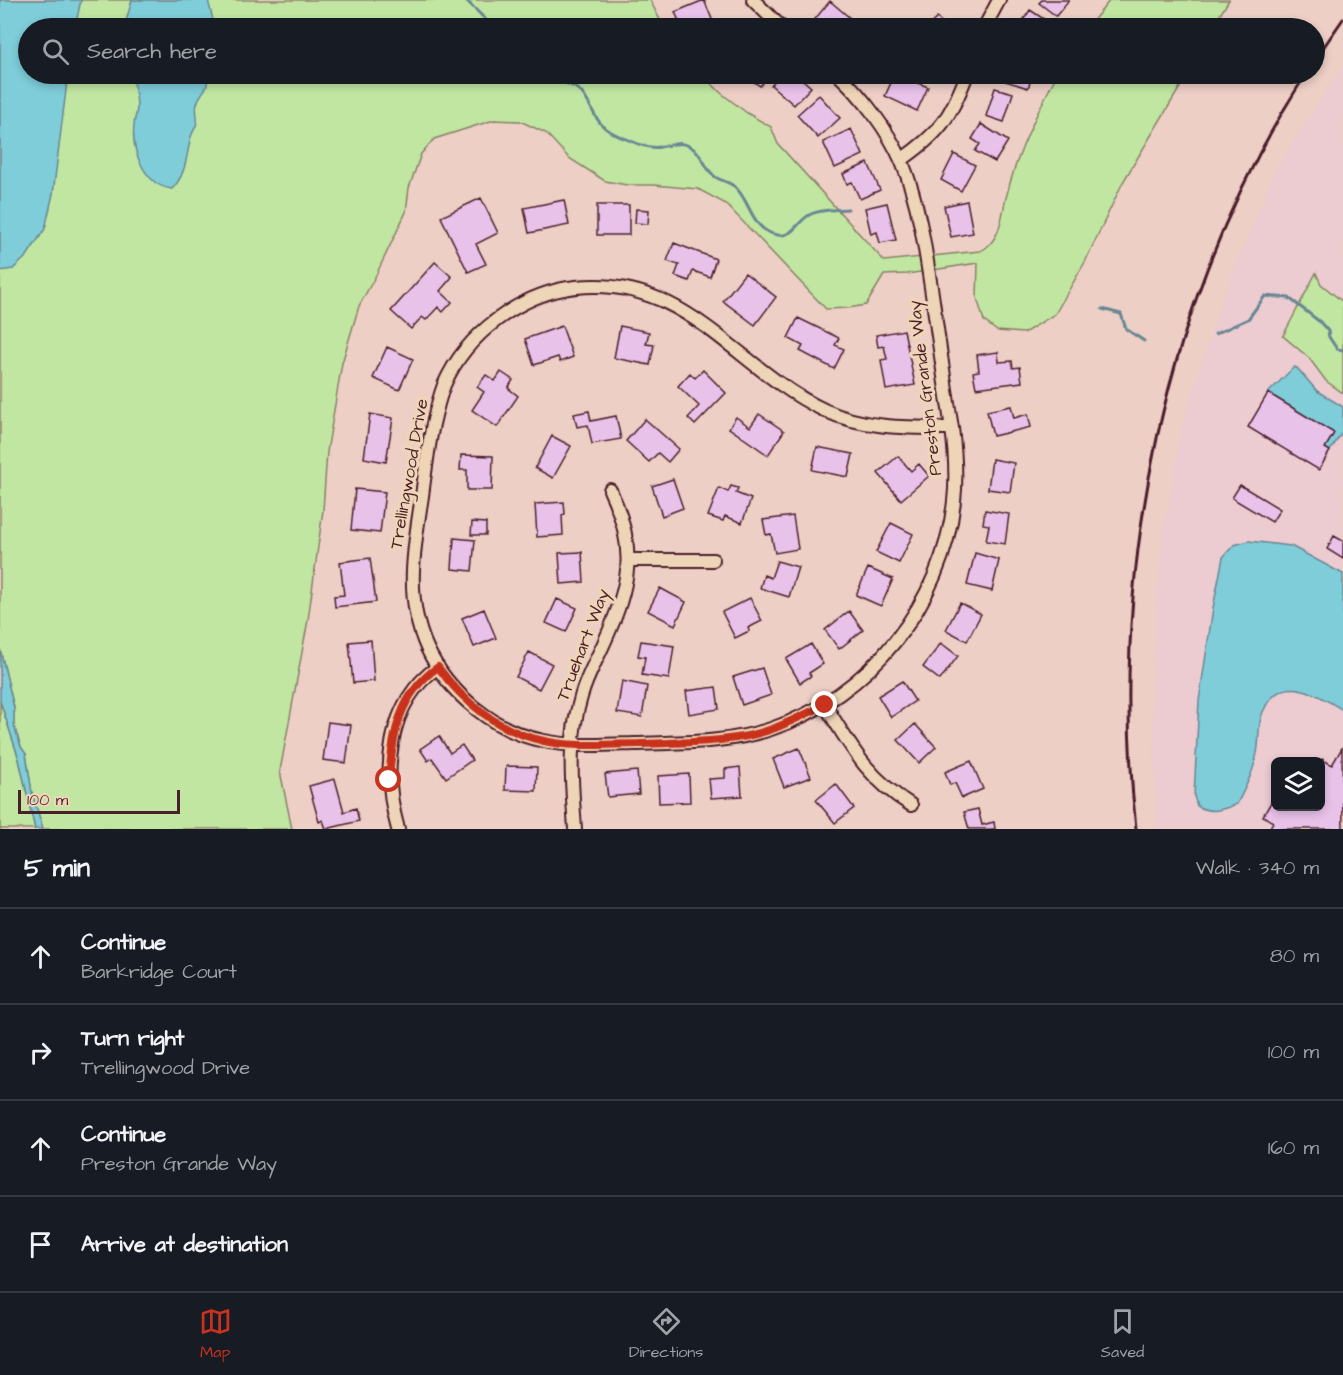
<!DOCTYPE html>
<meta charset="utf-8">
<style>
body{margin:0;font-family:"Architects Daughter",sans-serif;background:#20242c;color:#f1f3f6}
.controls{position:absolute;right:18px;bottom:18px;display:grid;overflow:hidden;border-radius:9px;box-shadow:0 3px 9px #0003}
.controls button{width:54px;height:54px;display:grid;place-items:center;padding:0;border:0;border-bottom:2px solid #363941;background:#171b24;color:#f1f3f6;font:30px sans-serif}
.scale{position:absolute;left:18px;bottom:15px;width:162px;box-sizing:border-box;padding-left:6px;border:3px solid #4a1f2b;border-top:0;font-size:16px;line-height:21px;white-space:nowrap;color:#4a1f2b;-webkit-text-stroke:4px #efd5b7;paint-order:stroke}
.stop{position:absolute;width:18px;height:18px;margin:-14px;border:4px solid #c8321e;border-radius:50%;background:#fff}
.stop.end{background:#c8321e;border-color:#fff;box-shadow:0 2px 6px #0008}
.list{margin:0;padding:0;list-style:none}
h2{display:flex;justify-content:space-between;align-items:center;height:78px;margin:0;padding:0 24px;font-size:26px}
h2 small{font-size:20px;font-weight:400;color:#9ea1a6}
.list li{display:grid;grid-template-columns:39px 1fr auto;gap:18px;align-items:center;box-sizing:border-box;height:96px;padding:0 24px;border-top:2px solid #363941}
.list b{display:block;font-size:22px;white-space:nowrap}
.list p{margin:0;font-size:20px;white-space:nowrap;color:#9ea1a6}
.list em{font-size:20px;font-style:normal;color:#9ea1a6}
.icon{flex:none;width:33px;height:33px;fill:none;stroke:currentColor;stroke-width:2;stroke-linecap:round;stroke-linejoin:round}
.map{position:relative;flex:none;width:1343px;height:829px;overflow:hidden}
.search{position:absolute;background:#171b24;box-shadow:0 3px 9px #0003;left:18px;right:18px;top:18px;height:66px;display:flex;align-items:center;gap:15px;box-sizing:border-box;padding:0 21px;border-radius:33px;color:#9ea1a6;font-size:22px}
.sheet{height:462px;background:#171b24}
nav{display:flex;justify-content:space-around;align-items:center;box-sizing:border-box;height:84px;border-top:2px solid #363941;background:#171b24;font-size:16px;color:#9ea1a6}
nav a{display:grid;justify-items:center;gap:3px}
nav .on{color:#c8321e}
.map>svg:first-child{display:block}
.built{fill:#eccbd1;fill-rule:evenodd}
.green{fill:#c1e6a1;stroke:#868266;stroke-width:1.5}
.water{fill:#7ecdd9;stroke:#698793;stroke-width:1.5}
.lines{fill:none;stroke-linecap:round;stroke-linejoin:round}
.stream{stroke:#698793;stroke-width:3}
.building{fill:#e9c2ea;stroke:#4a1f2b;stroke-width:1.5}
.street-casing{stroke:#4a1f2b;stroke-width:16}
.street{stroke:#efd5b7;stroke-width:12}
.rail{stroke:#4a1f2b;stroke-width:3}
.route{stroke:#c8321e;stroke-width:8}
.labels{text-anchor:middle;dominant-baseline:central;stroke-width:6;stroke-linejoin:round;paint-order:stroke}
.street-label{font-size:18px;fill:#4a1f2b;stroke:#efd5b7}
</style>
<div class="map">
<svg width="1343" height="829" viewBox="0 0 1343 829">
<rect width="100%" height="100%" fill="#edcfc6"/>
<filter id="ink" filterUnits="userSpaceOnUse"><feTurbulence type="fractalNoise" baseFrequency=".0167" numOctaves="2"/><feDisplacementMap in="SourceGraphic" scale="12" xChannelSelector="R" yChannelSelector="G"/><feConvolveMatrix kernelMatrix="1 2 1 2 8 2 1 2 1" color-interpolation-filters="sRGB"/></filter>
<g filter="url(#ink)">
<path class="built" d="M1343 66V829H1157L1152 680 1162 543 1183 424 1222 300 1275 171ZM1276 762H1320V806H1276Z"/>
<path class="green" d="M0 0H650L660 20 666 28H28V74H702L721 93 747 113 771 127 778 144 884 261 980 251C1002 241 1001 215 1007 194 1018 151 1037 113 1057 74H1188L1123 182 1085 262 1055 314 1024 333 997 331 984 321 977 298 978 263 907 274 884 275 866 305 848 308 826 309 726 204 698 189 654 185H627L605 181 569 158 546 133 520 121 494 120 434 139 421 154 409 188 406 212 376 275 359 306 342 363 327 452 323 510 308 620 280 771 292 829H43L32 793 26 754 21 747 14 726V708L0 649Z
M1110 0H1229L1212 28H1087Z
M1316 273 1321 284 1343 302V393L1326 381 1309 358 1283 336Z
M0 701 19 759 35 829H0Z"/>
<path class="water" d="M0 0H81L75 28H28V74H68L53 194 45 229 27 256 13 269 0 271Z
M132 0H208L213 20 212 28H124Z
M131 74H206C211 91 200 90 197 104 195 109 198 117 197 123 195 129 191 134 190 141 186 158 186 175 172 189 145 186 131 151 134 126 134 119 137 113 137 107 137 96 134 84 131 74Z
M1294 367 1297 368 1317 391 1343 407V431L1330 451 1325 448 1334 433 1268 393Z
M1249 541 1291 546 1343 574V710C1316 694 1281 670 1263 712 1257 724 1260 740 1257 753 1254 771 1245 788 1237 804 1222 810 1211 814 1197 806L1194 796 1199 701 1213 608 1223 557 1234 545Z
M0 649 14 708V726L21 747 26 754 32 793 43 829H35L19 759 0 701Z"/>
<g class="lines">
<path class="stream" d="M466 0 488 22 491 28
M531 74C546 80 566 80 579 90 589 99 592 114 601 124 607 131 620 137 629 140 637 144 651 149 660 147 673 145 683 139 695 150 704 157 706 172 717 178 724 182 731 182 737 189 751 204 753 232 778 235 794 237 798 220 811 214 822 209 836 210 848 209
M1102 309 1121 314 1126 329 1144 341
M1215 334 1248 319 1265 296 1289 298 1320 322 1328 331 1329 337 1337 349 1343 350"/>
</g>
<path class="building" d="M704 0 714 24 703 28H682L675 12Z
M1042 0H1069L1056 16 1039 3Z
M830 1 850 18 841 28H827L815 19Z
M1030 10 1050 23 1047 28H1018Z
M937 18 948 28H926Z
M753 74H771L760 86 753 81 757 76Z
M781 74H796L811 87 794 105 771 85Z
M895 74 928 87 917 111 885 96Z
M1004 74H1033L1028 88 1002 80Z
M995 88 1013 93 1004 122 986 116Z
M819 95 840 118 818 138 797 115Z
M981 124 1008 141 995 162 975 151 980 144 972 139Z
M851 129 863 155 835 168 823 142Z
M954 154 975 165 961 191 941 180Z
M868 163 880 190 860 199 852 182 847 184 843 174Z
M481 198 498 233 476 244 486 264 468 272 441 217Z
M564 200 569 225 529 233 524 208Z
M967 201 973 233 951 237 944 206Z
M887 203 896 240 880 243 877 232 871 234 865 208Z
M597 205H629V235H597Z
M636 209 649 210 648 224 635 223Z
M674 243 716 259 710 277 693 271 689 281 675 276 679 265 667 261Z
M435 262 452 277 440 291 452 302 443 312 438 307 426 320 422 317 411 329 391 311Z
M745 273 776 297 755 325 723 301Z
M798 318 839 338 835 345 844 349 834 369 800 351 803 346 788 338Z
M562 326 573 357 560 362 558 357 534 365 525 339Z
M620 326 649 332 646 344 654 345 650 365 614 358Z
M904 330 915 385 886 390 881 360 887 359 884 346 878 347 876 335Z
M387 347 413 359 399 390 373 378Z
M998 352 999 362 1012 361 1013 368 1020 367 1022 382 976 388 973 372 979 371 977 355Z
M703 370 726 393 695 425 688 418 699 406 678 386 690 373 695 378Z
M501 372 513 380 508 388 518 396 497 427 472 410 484 392 477 387 486 375 495 381Z
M1268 393 1334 433 1325 448 1330 451 1319 470 1248 427Z
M1011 406 1014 418 1028 414 1031 427 993 436 987 411Z
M589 411 591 421 616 416 621 439 592 444 588 425 577 427 574 414Z
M370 414 393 418 386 462 364 458Z
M759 414 784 431 768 455 729 428 736 417 750 427Z
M645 419 679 449 668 462 658 453 649 462 626 441Z
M552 436 571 446 553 478 535 468Z
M817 447 853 454 848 477 812 470Z
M461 455 493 456 492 490H467V470H460Z
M898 456 911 471 919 464 929 476 901 500 878 473Z
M992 459 1014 463 1010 492 988 489Z
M673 479 683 508 662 516 652 486Z
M1240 485 1280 509 1272 522 1232 498Z
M731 486 738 488 736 493 751 499 742 523 725 516 723 521 708 516 719 488 728 492Z
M355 489 385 492 380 533 351 530Z
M564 502 565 514 562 515 563 535 537 537 535 504Z
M985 510 1009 514 1005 544 986 541 989 525 983 524Z
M793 516 798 549 775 553 771 534 766 535 763 520Z
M472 522 486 523V535H471Z
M891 523 913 534 899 563 876 552Z
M1334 536 1343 541V559L1327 549Z
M454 538 475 540 472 571 452 569Z
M582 552 584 582 561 584 559 553Z
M975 553 999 560 992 591 967 585Z
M370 558 376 602 335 607 334 596 344 595 340 562Z
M777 561 798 567 789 597 760 588 764 575 771 578Z
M868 568 893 579 881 606 856 595Z
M660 588 686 602 675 625 648 611Z
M750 598 762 621 748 628 749 631 735 638 722 612Z
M557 599 577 608 566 632 546 623Z
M960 603 981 614 967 641 946 630Z
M484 609 496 638 474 647 462 618Z
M849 611 863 630 839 649 825 630Z
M371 640 374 681 353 683 349 642Z
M641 641 674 646 669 679 642 675 645 657 638 656Z
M941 643 958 656 940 680 923 667Z
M811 644 823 664 809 673 811 676 800 683 786 659Z
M529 652 552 664 539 689 516 677Z
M762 668 771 695 742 705 733 677Z
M622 681 647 686 642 717 617 713Z
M902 681 915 701 891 717 878 696Z
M716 687 719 709 689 714 686 691Z
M328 722 351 725 346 763 323 760Z
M915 724 936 747 919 763 898 740Z
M439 736 450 753 462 745 472 760 446 778 432 758 428 761 420 749Z
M799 748 811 777 784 787 773 759Z
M1342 748 1343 829H1269L1273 822 1263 816 1274 797 1276 798V806H1320V762L1322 759 1332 765Z
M971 761 983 789 962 798 955 783 950 785 945 772Z
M506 766 537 767 536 791 505 790Z
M740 767 742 796 711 798 709 779 725 778V769Z
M637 771 639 794 608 797 605 774Z
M689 774 690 802 659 803 658 776Z
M335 779 344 812 356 808 359 821 326 829 323 820 319 822 309 786Z
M836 784 854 808 835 823 816 800Z
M978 809 982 825 994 822 995 829H969L964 812Z"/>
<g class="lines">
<g class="street-casing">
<path id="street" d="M753 0 782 28
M984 28 999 0
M838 74C863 97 888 130 902 162 920 206 926 254 933 301 939 343 945 385 952 428 955 452 957 476 954 501 943 604 869 696 771 729 726 744 680 742 634 744 604 745 573 747 544 741 495 732 448 693 427 648 404 597 414 549 422 496 425 472 428 448 433 424 436 411 439 398 444 385 466 334 521 293 576 287 687 275 735 368 824 410 864 429 909 428 952 428
M901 160C939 134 951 117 967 74
M629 560H713
M825 705C851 747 867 778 911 805
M398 829C382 773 386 703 438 667
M575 829C572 783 567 743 581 697 586 678 596 661 604 643 630 586 638 549 610 490"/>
</g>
<use href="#street" class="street"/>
<path class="rail" d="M1314 61 1343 19
M1136 829C1108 571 1164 293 1306 74"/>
</g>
</g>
<g class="lines" filter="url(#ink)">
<path class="route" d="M389 780C392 735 399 694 438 667 463 702 500 732 544 741 575 748 608 744 639 744 684 742 732 744 775 728 792 721 808 713 825 705"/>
</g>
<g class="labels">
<g class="street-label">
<text transform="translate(925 388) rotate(-97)">Preston Grande Way</text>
<text transform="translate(409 474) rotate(-80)">Trellingwood Drive</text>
<text transform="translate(583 645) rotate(-69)">Truehart Way</text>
</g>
</g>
</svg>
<div class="controls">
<button><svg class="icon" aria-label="layers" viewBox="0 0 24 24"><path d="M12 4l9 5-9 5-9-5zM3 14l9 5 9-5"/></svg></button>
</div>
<div class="scale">100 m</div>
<div class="stop" style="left:389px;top:780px"></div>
<div class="stop end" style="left:825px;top:705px"></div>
<div class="search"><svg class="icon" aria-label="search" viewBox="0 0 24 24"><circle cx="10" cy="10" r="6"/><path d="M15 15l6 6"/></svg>Search here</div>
</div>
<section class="sheet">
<h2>5 min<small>Walk · 340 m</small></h2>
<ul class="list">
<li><svg class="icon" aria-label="ahead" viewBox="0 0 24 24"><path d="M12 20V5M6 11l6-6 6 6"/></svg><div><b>Continue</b><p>Barkridge Court</p></div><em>80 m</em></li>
<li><svg class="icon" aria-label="right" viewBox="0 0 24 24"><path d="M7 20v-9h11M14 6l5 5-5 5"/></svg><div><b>Turn right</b><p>Trellingwood Drive</p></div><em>100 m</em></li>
<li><svg class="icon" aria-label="ahead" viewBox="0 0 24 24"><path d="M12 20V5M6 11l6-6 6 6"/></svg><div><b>Continue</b><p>Preston Grande Way</p></div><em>160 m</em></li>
<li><svg class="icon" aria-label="arrive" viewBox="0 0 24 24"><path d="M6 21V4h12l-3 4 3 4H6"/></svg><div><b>Arrive at destination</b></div></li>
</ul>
</section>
<nav>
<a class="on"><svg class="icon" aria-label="map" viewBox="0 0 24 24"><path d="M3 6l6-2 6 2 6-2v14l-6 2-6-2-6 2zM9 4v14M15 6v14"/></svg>Map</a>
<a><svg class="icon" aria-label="directions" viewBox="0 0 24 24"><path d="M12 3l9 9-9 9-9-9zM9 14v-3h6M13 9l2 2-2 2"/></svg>Directions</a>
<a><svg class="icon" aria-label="saved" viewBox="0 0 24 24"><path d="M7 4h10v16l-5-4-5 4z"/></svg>Saved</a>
</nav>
